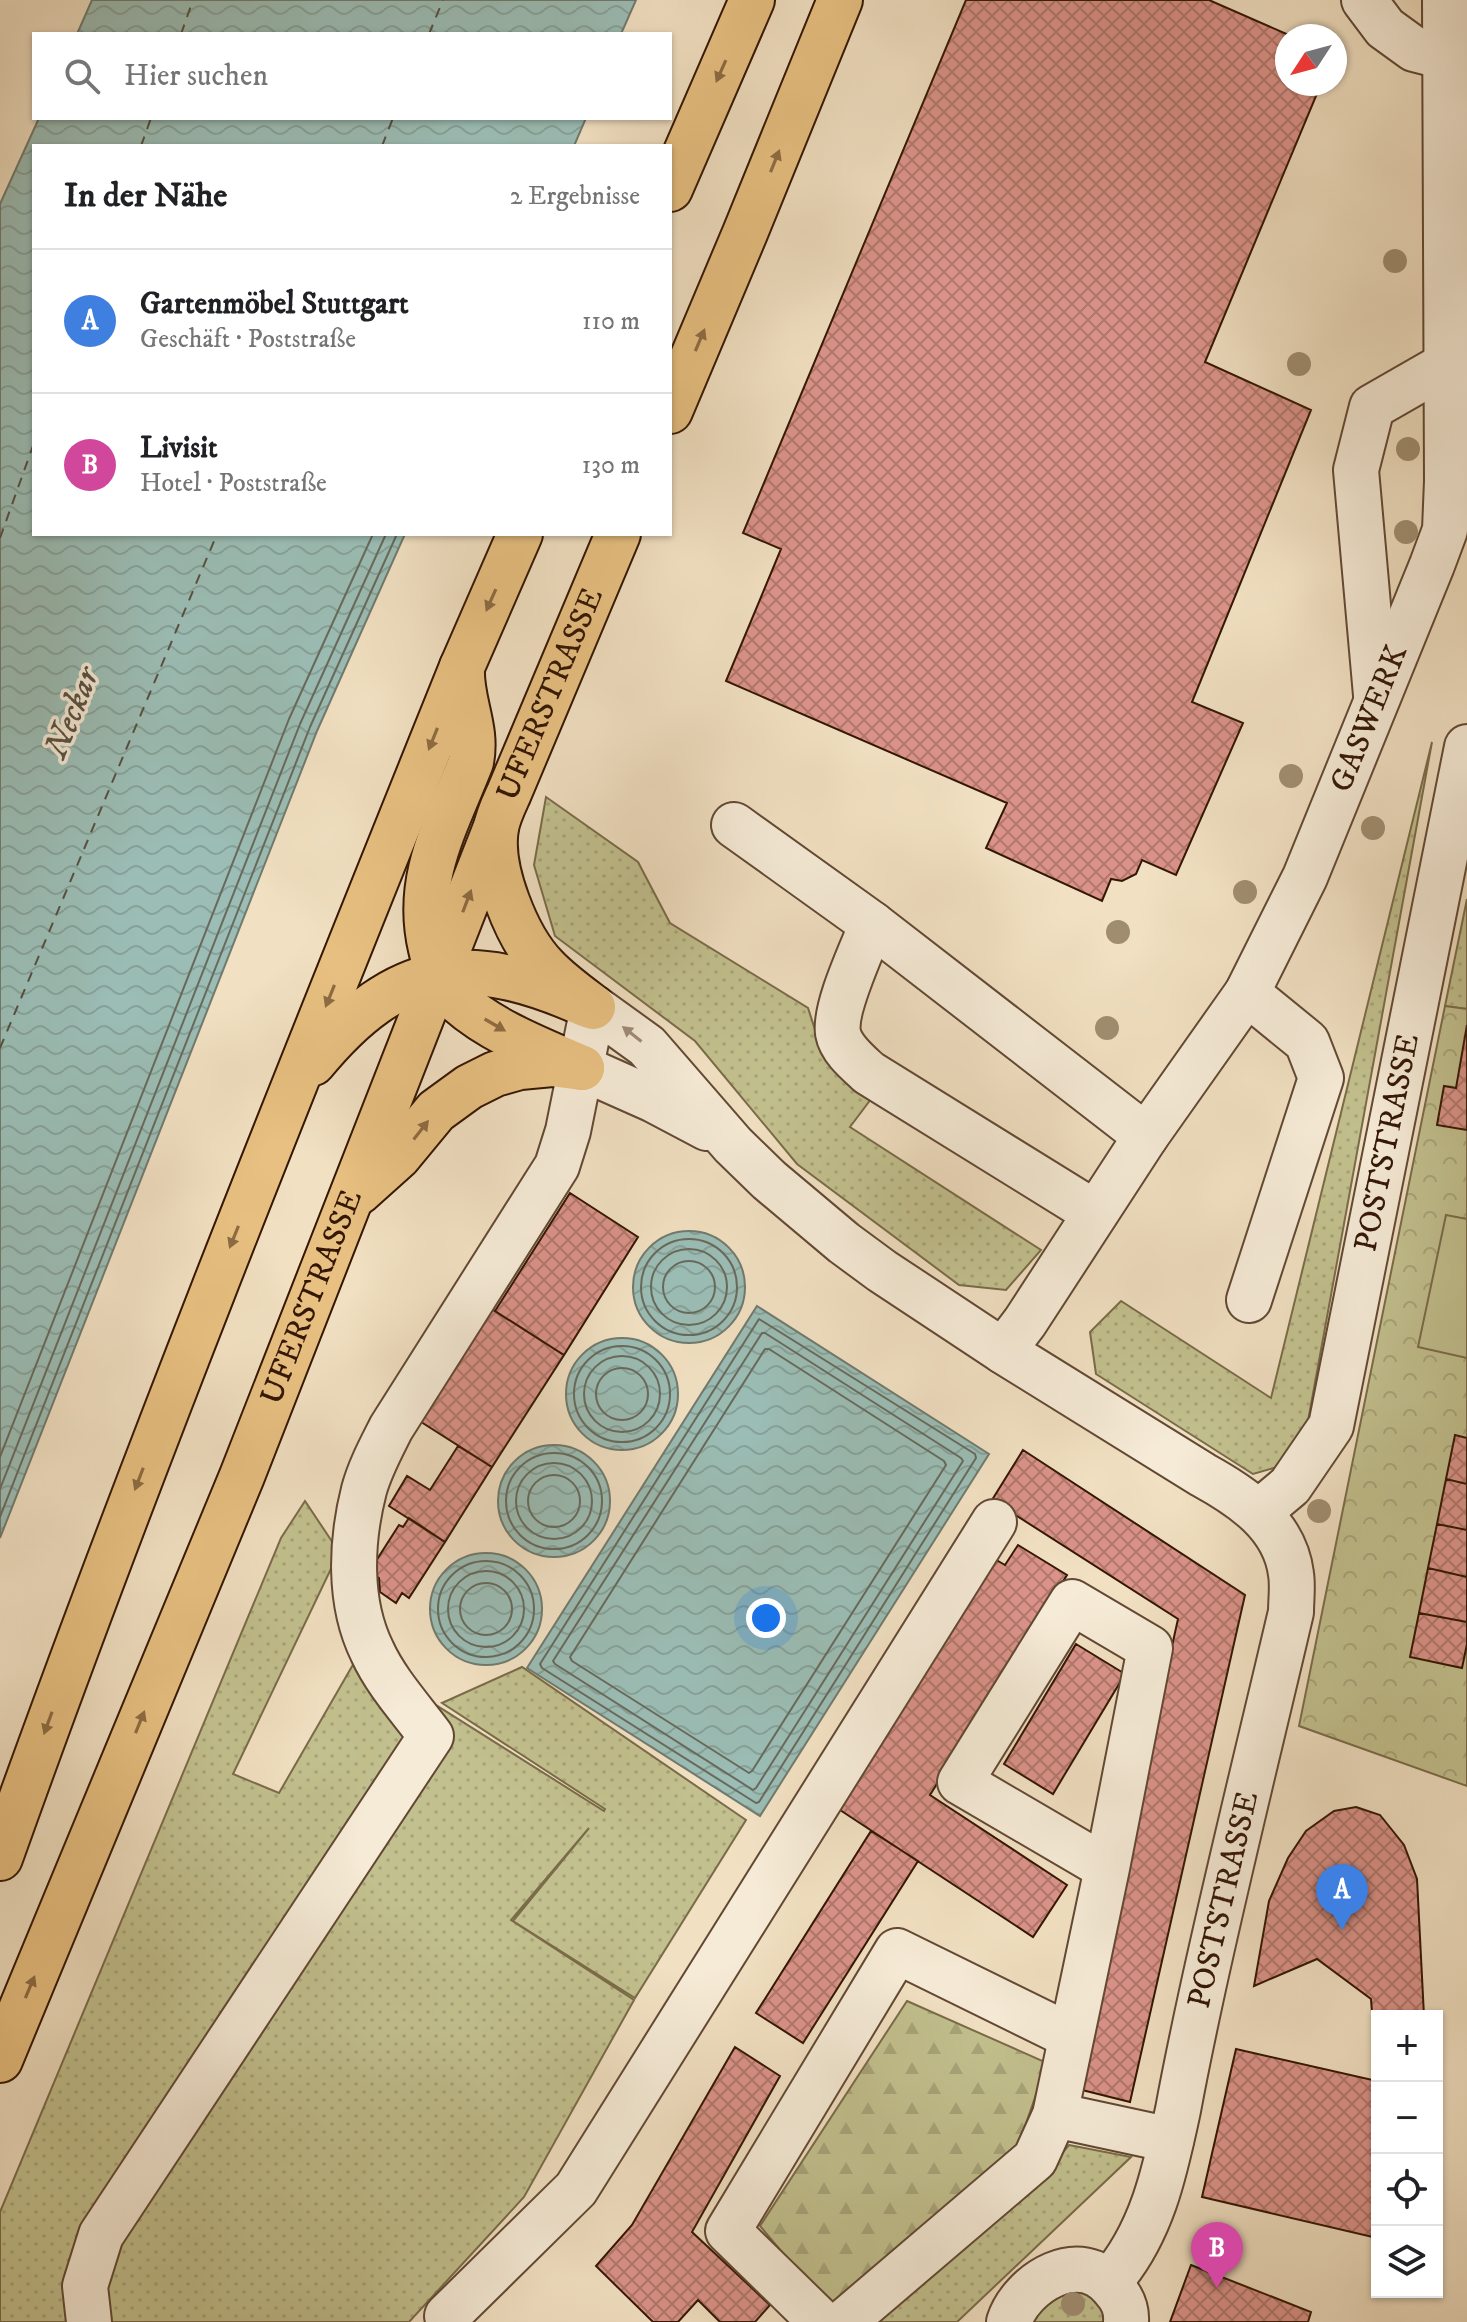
<!DOCTYPE html>
<html lang="de">
<meta charset="utf-8">
<style>
body{margin:0;font-family:"IM FELL DW Pica",serif;background:#f2f2f2;color:#202124}
.controls{position:absolute;right:24px;bottom:24px;display:grid;overflow:hidden;border-radius:0px;box-shadow:0 2px 6px #0004}
.controls button{width:72px;height:72px;display:grid;place-items:center;padding:0;border:0;border-bottom:2px solid #e0e0e0;background:#fff;color:#202124;font:40px sans-serif}
.compass{position:absolute;left:1275px;top:24px;width:72px;height:72px;border-radius:50%;background:#fff;box-shadow:0 2px 6px #0004;rotate:234deg}
.you{position:absolute;left:766px;top:1618px;width:28px;height:28px;margin:-20px;border:6px solid #fff;border-radius:50%;background:#1a73e8;box-shadow:0 0 0 12px #1a73e833}
.badge{display:grid;place-items:center;width:52px;height:52px;border-radius:50%;background:#111827;color:#fff;font-size:26px;font-weight:700}
.pin{position:absolute;translate:-50% -66px;filter:drop-shadow(0 2px 4px #0008)}
.pin::after{content:'';position:absolute;top:42px;width:28px;height:24px;background:inherit;clip-path:polygon(0 0,100% 0,50% 100%)}
.list{margin:0;padding:0;list-style:none}
h2{display:flex;justify-content:space-between;align-items:center;height:104px;margin:0;padding:0 32px;font-size:34px}
h2 small{font-size:26px;font-weight:400;color:#757577}
.list li{display:grid;grid-template-columns:52px 1fr auto;gap:24px;align-items:center;box-sizing:border-box;height:144px;padding:0 32px;border-top:2px solid #e0e0e0}
.list b{display:block;font-size:30px;white-space:nowrap}
.list p{margin:0;font-size:26px;white-space:nowrap;color:#757577}
.list em{font-size:26px;font-style:normal;color:#757577}
.icon{flex:none;width:44px;height:44px;fill:none;stroke:currentColor;stroke-width:2;stroke-linecap:round;stroke-linejoin:round}
.map{position:relative;flex:none;width:1467px;height:2322px;overflow:hidden}
.search{position:absolute;background:#fff;box-shadow:0 2px 6px #0004;left:32px;top:32px;width:640px;height:88px;display:flex;align-items:center;gap:20px;box-sizing:border-box;padding:0 28px;border-radius:0px;color:#757577;font-size:30px}
.panel{position:absolute;background:#fff;box-shadow:0 2px 6px #0004;left:32px;top:144px;width:640px;height:392px;border-radius:0px}
.map>svg:first-child{display:block}
.grass{fill:url(#grass-dots);stroke:#7a6b49;stroke-width:2}
.forest{fill:url(#forest-firs);stroke:#7a6b49;stroke-width:2}
.park{fill:url(#park-crowns);stroke:#7a6b49;stroke-width:2}
.pitch{fill:#c2c08e;stroke:#7a6b49;stroke-width:2}
.water{fill:url(#water-waves);stroke:#717a6e;stroke-width:2}
.lines{fill:none;stroke-linecap:round;stroke-linejoin:round}
.shore{stroke:#676a5c;stroke-width:2}
.ferry{stroke:#575042;stroke-width:2;stroke-dasharray:10 8;stroke-linecap:butt}
.building{fill:url(#building-cross-hatch);stroke:#331604;stroke-width:2}
.minor-casing{stroke:#624834;stroke-width:48}
.major-casing{stroke:#331604;stroke-width:48}
.highway-casing{stroke:#331604;stroke-width:48}
.minor{stroke:#f6ebd7;stroke-width:44}
.major{stroke:#e8c081;stroke-width:44}
.highway{stroke:#e8c081;stroke-width:44}
.tree{fill:#a08d70}
.oneway{fill:#8e6b42}
.oneway2{fill:#9e8b78}
.labels{text-anchor:middle;dominant-baseline:central;stroke-width:7;stroke-linejoin:round;paint-order:stroke}
.street-label{font-size:32px;fill:#331604;stroke:#f6ebd7}
.water-label{font-size:34px;font-style:italic;fill:#575042;stroke:#f6ebd7}
</style>
<div class="map">
<svg width="1467" height="2322" viewBox="0 0 1467 2322">
<defs>
<pattern id="grass-dots" width="8" height="8" patternUnits="userSpaceOnUse" patternTransform="scale(2)"><rect width="8" height="8" fill="#c2c08e"/><path d="M2 2h.1M6 6h.1" fill="none" stroke="#a7a479" stroke-width="1.8" stroke-linecap="round"/></pattern>
<pattern id="forest-firs" width="22" height="20" patternUnits="userSpaceOnUse" patternTransform="scale(2)"><rect width="22" height="20" fill="#c2c08e"/><path d="M5 1l3.5 6h-7zM16 11l3.5 6h-7z" fill="#a7a479"/></pattern>
<pattern id="park-crowns" width="20" height="18" patternUnits="userSpaceOnUse" patternTransform="scale(2)"><rect width="20" height="18" fill="#c2c08e"/><path d="M2 6a3 3 0 1 1 6 0M12 15a3 3 0 1 1 6 0" fill="none" stroke="#a7a479"/></pattern>
<pattern id="water-waves" width="16" height="10" patternUnits="userSpaceOnUse" patternTransform="scale(2)"><rect width="16" height="10" fill="#9bbdb5"/><path d="M0 5q4-4 8 0t8 0" fill="none" stroke="#86a29a"/></pattern>
<pattern id="building-cross-hatch" width="8" height="8" patternUnits="userSpaceOnUse" patternTransform="scale(2)"><rect width="8" height="8" fill="#db9389"/><path d="M0 0l8 8M0 8l8-8" fill="none" stroke="#b2776e"/></pattern>
</defs>
<rect width="100%" height="100%" fill="#f1e0c2"/>
<filter id="stains"><feTurbulence type="fractalNoise" baseFrequency=".0025" numOctaves="4"/><feColorMatrix values="0 0 0 0 .2 0 0 0 0 .09 0 0 0 0 .02 0 0 0 .5 -.17"/></filter>
<radialGradient id="worn" r=".72"><stop offset=".6" stop-color="#630" stop-opacity="0"/><stop offset="1" stop-color="#630" stop-opacity=".3"/></radialGradient>
<path class="grass" d="M1432 742 1308 1421 1288 1464 1253 1474 1096 1374 1090 1332 1121 1301 1271 1398Z
M546 797 638 862 670 923 808 1008 823 1054 877 1091 850 1127 1041 1250 1006 1290 959 1285 797 1164 695 1041 555 936 534 865Z
M1467 899V1009L1445 1006Z
M305 1501 339 1552 233 1774 279 1793 358 1656 604 1811 605 1809 442 1703 522 1667 746 1820 635 1998 513 1921 589 1828 511 1920 634 2000 524 2197 409 2322H0V2212L281 1538Z
M1069 2145 1131 2157 957 2322H874L1037 2182Z
M1076 2288 1100 2300 1108 2322H1030L1047 2301Z"/>
<path class="forest" d="M907 2001 1047 2063 1013 2161 830 2309 760 2226Z"/>
<path class="park" d="M1445 1006 1467 1009V1786L1299 1726Z"/>
<path class="pitch" d="M1446 1215 1467 1219V1358L1418 1347Z"/>
<path class="water" d="M92 0H636L621 34H77Z
M39 118H586L574 146H34V534H405L317 731 0 1538V204Z
M633 1287a56 56 0 1 1 112 0a56 56 0 1 1-112 0Z
M757 1306 989 1454 760 1816 527 1668Z
M566 1394a56 56 0 1 1 112 0a56 56 0 1 1-112 0Z
M498 1501a56 56 0 1 1 112 0a56 56 0 1 1-112 0Z
M430 1609a56 56 0 1 1 112 0a56 56 0 1 1-112 0Z"/>
<g class="lines">
<path class="shore" d="M641 1287a48 48 0 1 1 96 0a48 48 0 1 1-96 0Z
M651 1287a38 38 0 1 1 76 0a38 38 0 1 1-76 0Z
M663 1287a26 26 0 1 1 52 0a26 26 0 1 1-52 0Z
M759 1319 975 1454 976 1458 759 1802 756 1803 542 1668 540 1664Z
M762 1333H765L961 1458 963 1461 756 1788 753 1790 555 1664 553 1661Z
M574 1394a48 48 0 1 1 96 0a48 48 0 1 1-96 0Z
M765 1349H769L944 1461 946 1465 752 1771 749 1773 572 1661 570 1657Z
M584 1394a38 38 0 1 1 76 0a38 38 0 1 1-76 0Z
M596 1394a26 26 0 1 1 52 0a26 26 0 1 1-52 0Z
M506 1501a48 48 0 1 1 96 0a48 48 0 1 1-96 0Z
M0 1457 289 719 373 534
M516 1501a38 38 0 1 1 76 0a38 38 0 1 1-76 0Z
M528 1501a26 26 0 1 1 52 0a26 26 0 1 1-52 0Z
M0 1489 300 724 386 534
M0 1517 310 727 397 534
M438 1609a48 48 0 1 1 96 0a48 48 0 1 1-96 0Z
M448 1609a38 38 0 1 1 76 0a38 38 0 1 1-76 0Z
M460 1609a26 26 0 1 1 52 0a26 26 0 1 1-52 0Z"/>
<path class="ferry" d="M181 34 193 0
M429 34 443 0
M141 146 151 118
M382 146 393 118
M0 538 34 443
M0 1048 217 534"/>
</g>
<path class="building" d="M966 0H1209L1291 36H1287V84H1321L1205 362 1311 410 1192 702 1243 723 1176 875 1142 860 1136 874 1122 881 1111 879 1102 901 986 848 1007 803 726 681 781 549 743 533Z
M1467 1025V1130L1437 1125 1444 1086 1456 1088Z
M570 1193 638 1237 564 1355 495 1311Z
M490 1308 564 1355 492 1467 418 1420Z
M1455 1435 1467 1438V1484L1446 1479Z
M458 1446 492 1467 445 1542 389 1506 407 1476 430 1490Z
M1023 1450 1245 1595 1130 2102 1074 2088 1178 1619 992 1500Z
M1446 1479 1467 1484V1530L1437 1524Z
M409 1518 445 1542 409 1598 402 1593 396 1603 380 1592 379 1578 369 1572 399 1525 403 1527Z
M1437 1524 1467 1530V1577L1428 1568Z
M1018 1545 1067 1575 930 1795 1067 1885 1033 1937 837 1808 993 1558 1005 1565Z
M1428 1568 1467 1577V1622L1419 1613Z
M1419 1613 1467 1622V1644L1462 1668 1410 1657Z
M1076 1644 1125 1674 1053 1794 1004 1764Z
M1356 1807 1380 1815 1404 1845 1417 1879 1424 2016H1377V2081L1371 1999 1317 1959 1254 1986 1269 1901 1288 1858 1306 1831 1334 1811Z
M871 1831 918 1861 803 2043 756 2013Z
M735 2047 780 2076 692 2232 770 2305 755 2322H720L698 2300 678 2322H653L596 2266 632 2225Z
M1236 2049 1377 2081V2238L1202 2197Z
M1191 2265 1311 2312 1308 2322H1170Z"/>
<g class="lines">
<g class="minor-casing">
<g id="minor">
<path d="M1364 0 1385 28 1414 49 1445 57"/>
<path d="M1376 695 1356 470 1372 407 1447 364"/>
<path d="M734 825 872 924C862 950 834 1008 838 1033 841 1049 857 1062 869 1073L1095 1213"/>
<path d="M872 924 1146 1136"/>
<path d="M1247 993 1307 1042 1321 1078 1249 1300"/>
<path d="M582 1068 654 1100 707 1128"/>
<path id="s1" d="M1003 1351 1025 1322 1146 1136 1247 993 1305 877 1432 565 1445 530 1447 481 1445 0"/>
<path id="s2" d="M1259 1512 1290 1486 1331 1426 1467 747"/>
<path d="M1055 2115 1171 2140"/>
<path d="M447 2316 576 2189 994 1522"/>
<path d="M89 2322 85 2286 101 2235 431 1736C411 1709 386 1682 372 1651 348 1602 351 1541 364 1490 370 1468 381 1448 391 1428L557 1166 568 1131 593 1007 647 1046 733 1145 769 1180 844 1243 882 1271 1003 1351 1203 1475C1243 1497 1285 1525 1291 1574 1293 1586 1291 1600 1291 1612 1261 1740 1229 1868 1201 1997 1193 2034 1185 2072 1178 2110 1165 2171 1152 2234 1109 2282"/>
<path d="M821 2322 728 2231 897 1951 1070 2036"/>
<path d="M844 2322 1035 2159 1055 2115 1107 1868 1150 1648 1072 1602 960 1782 1107 1868"/>
<path d="M1009 2322C1022 2282 1081 2247 1113 2288 1122 2298 1127 2308 1126 2322"/>
</g>
</g>
<g class="major-casing">
<g id="major">
<path d="M313 1063C398 960 469 952 587 1005"/>
<path d="M359 1192 398 1157 436 1111 469 1087 495 1074 520 1067 552 1064 582 1068"/>
<path d="M0 1858C143 1457 303 1062 462 667"/>
<path id="s3" d="M0 2060 242 1476 496 827"/>
</g>
</g>
<g class="highway-casing">
<g id="highway">
<path d="M670 189 752 0"/>
<path d="M670 411 745 233 840 0"/>
<path d="M520 534 462 667C460 701 478 727 471 762 446 826 414 879 431 949 435 969 444 987 459 1002 493 1032 541 1050 582 1068"/>
<path id="s4" d="M593 1007C577 995 559 982 545 967 517 938 489 869 496 828 498 816 504 804 509 793L618 534"/>
</g>
</g>
<use href="#minor" class="minor"/>
<use href="#major" class="major"/>
<use href="#highway" class="highway"/>
</g>
<g class="tree">
<circle cx="1395" cy="261" r="12"/>
<circle cx="1299" cy="364" r="12"/>
<circle cx="1408" cy="449" r="12"/>
<circle cx="1406" cy="532" r="12"/>
<circle cx="1291" cy="776" r="12"/>
<circle cx="1373" cy="828" r="12"/>
<circle cx="1245" cy="892" r="12"/>
<circle cx="1118" cy="932" r="12"/>
<circle cx="1107" cy="1028" r="12"/>
<circle cx="1319" cy="1511" r="12"/>
<circle cx="1073" cy="2304" r="12"/>
</g>
<defs><path id="oneway-solid" d="M-6-.8H1V-3.2L6.5 0L1 3.2V.8H-6Z" transform="scale(2)"/></defs>
<g class="oneway">
<use href="#oneway-solid" transform="translate(721 71) rotate(114)"/>
<use href="#oneway-solid" transform="translate(775 161) rotate(-68)"/>
<use href="#oneway-solid" transform="translate(700 340) rotate(-67)"/>
<use href="#oneway-solid" transform="translate(491 600) rotate(114)"/>
<use href="#oneway-solid" transform="translate(433 739) rotate(112)"/>
<use href="#oneway-solid" transform="translate(467 901) rotate(-69)"/>
<use href="#oneway-solid" transform="translate(330 996) rotate(112)"/>
<use href="#oneway-solid" transform="translate(495 1025) rotate(30)"/>
<use href="#oneway-solid" transform="translate(421 1130) rotate(-52)"/>
<use href="#oneway-solid" transform="translate(234 1237) rotate(112)"/>
<use href="#oneway-solid" transform="translate(139 1479) rotate(111)"/>
<use href="#oneway-solid" transform="translate(140 1722) rotate(-68)"/>
<use href="#oneway-solid" transform="translate(48 1723) rotate(110)"/>
<use href="#oneway-solid" transform="translate(30 1987) rotate(-67)"/>
</g>
<use class="oneway2" href="#oneway-solid" transform="translate(632 1034) rotate(-142)"/>
<g class="labels">
<g class="street-label">
<text stroke="none"><textPath href="#s4" startOffset="358">UFERSTRASSE</textPath></text>
<text stroke="none"><textPath href="#s1" startOffset="734">GASWERK</textPath></text>
<text stroke="none"><textPath href="#s2" startOffset="402">POSTSTRASSE</textPath></text>
<text stroke="none"><textPath href="#s3" startOffset="824">UFERSTRASSE</textPath></text>
<text transform="translate(1224 1900) rotate(-77)">POSTSTRASSE</text>
</g>
<g class="water-label">
<text transform="translate(72 713) rotate(-68)">Neckar</text>
</g>
</g>
<rect width="100%" height="100%" filter="url(#stains)"/>
<rect width="100%" height="100%" fill="url(#worn)"/>
</svg>
<div class="controls">
<button>+</button>
<button>−</button>
<button><svg class="icon" aria-label="locate" viewBox="0 0 24 24"><circle cx="12" cy="12" r="6"/><path d="M12 2v4M12 18v4M2 12h4M18 12h4"/></svg></button>
<button><svg class="icon" aria-label="layers" viewBox="0 0 24 24"><path d="M12 4l9 5-9 5-9-5zM3 14l9 5 9-5"/></svg></button>
</div>
<svg class="compass" viewBox="-18 -18 36 36"><path d="M0-13l5 13h-10z" fill="#e53935"/><path d="M0 13l5-13h-10z" fill="#757577"/></svg>
<div class="you"></div>
<div class="pin badge" style="left:1342px;top:1930px;background:#3f7fe0">A</div>
<div class="pin badge" style="left:1217px;top:2288px;background:#d1479c">B</div>
<div class="search"><svg class="icon" aria-label="search" viewBox="0 0 24 24"><circle cx="10" cy="10" r="6"/><path d="M15 15l6 6"/></svg>Hier suchen</div>
<section class="panel">
<h2>In der Nähe<small>2 Ergebnisse</small></h2>
<ul class="list">
<li><span class="badge" style="background:#3f7fe0">A</span><div><b>Gartenmöbel Stuttgart</b><p>Geschäft · Poststraße</p></div><em>110 m</em></li>
<li><span class="badge" style="background:#d1479c">B</span><div><b>Livisit</b><p>Hotel · Poststraße</p></div><em>130 m</em></li>
</ul>
</section>
</div>
